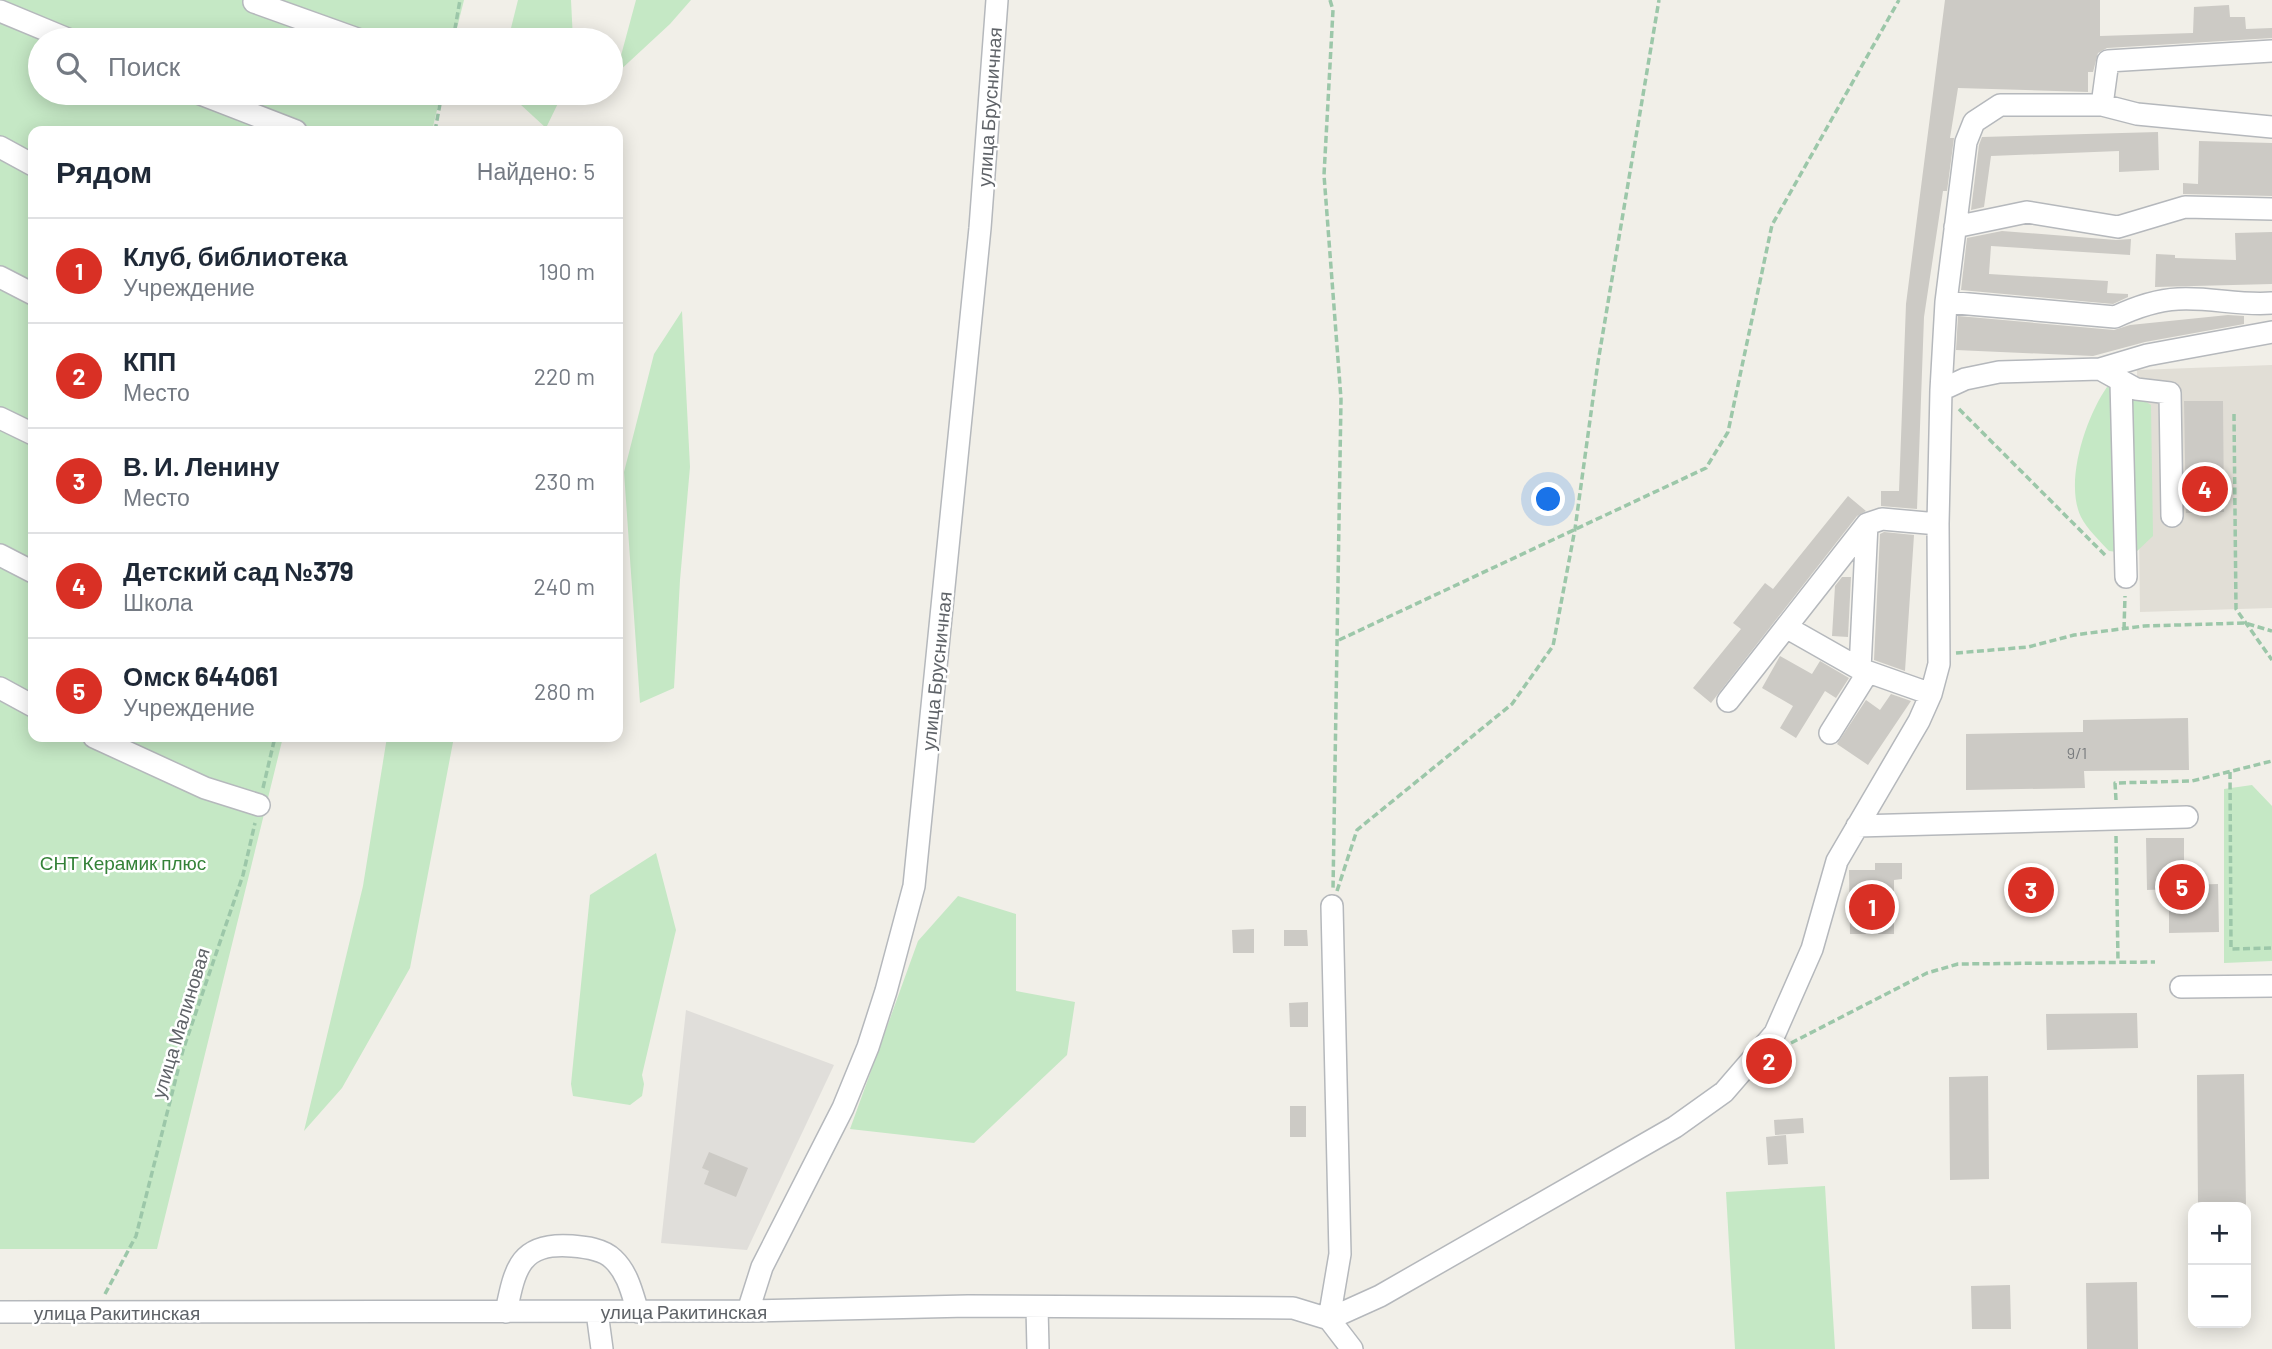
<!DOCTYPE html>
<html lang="ru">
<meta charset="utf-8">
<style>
body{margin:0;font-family:Barlow,sans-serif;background:#f6f6f7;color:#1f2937}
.controls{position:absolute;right:21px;bottom:21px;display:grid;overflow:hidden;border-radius:14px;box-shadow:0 4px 18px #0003}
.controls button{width:63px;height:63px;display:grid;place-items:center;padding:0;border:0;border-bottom:2px solid #e0e1e3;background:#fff;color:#1f2937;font:35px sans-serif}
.you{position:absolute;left:1549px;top:500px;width:24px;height:24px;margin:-18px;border:5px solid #fff;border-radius:50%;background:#1a73e8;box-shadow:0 0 0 10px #1a73e833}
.badge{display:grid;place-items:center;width:46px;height:46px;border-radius:50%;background:#d93025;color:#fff;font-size:23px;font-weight:700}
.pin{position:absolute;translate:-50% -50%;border:4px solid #fff;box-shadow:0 2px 7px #0006}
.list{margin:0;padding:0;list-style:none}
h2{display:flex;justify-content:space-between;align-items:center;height:91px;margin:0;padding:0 28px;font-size:30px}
h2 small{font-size:23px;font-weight:400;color:#747a83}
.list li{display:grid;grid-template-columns:46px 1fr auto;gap:21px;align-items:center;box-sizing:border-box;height:105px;padding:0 28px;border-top:2px solid #e0e1e3}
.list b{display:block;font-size:26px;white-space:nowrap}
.list p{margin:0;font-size:23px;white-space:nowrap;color:#747a83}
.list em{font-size:23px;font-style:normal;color:#747a83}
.icon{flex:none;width:38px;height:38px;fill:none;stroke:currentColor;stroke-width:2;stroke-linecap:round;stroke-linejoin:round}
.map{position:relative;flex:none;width:2272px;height:1349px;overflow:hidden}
.search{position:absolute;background:#fff;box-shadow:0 4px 18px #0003;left:28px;top:28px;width:595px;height:77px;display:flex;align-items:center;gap:18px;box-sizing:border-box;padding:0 24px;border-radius:38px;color:#747a83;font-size:26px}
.panel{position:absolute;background:#fff;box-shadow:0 4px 18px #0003;left:28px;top:126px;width:595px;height:616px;border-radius:14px}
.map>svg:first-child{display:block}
.industrial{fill:#e0deda}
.education{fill:#e1ded6}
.green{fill:#c5e8c5}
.building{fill:#cccac5}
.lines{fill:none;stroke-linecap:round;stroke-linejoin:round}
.minor-casing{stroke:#b5b8bc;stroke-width:24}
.path{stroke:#9cc7a9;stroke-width:3.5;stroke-dasharray:7 3.5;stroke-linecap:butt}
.minor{stroke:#fff;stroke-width:21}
.labels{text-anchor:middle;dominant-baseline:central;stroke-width:5;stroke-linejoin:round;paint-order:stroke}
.number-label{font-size:16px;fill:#7a7d7f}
.street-label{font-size:19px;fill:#5f6368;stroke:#fff}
.park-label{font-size:19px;fill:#348238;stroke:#fff}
</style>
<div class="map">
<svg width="2272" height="1349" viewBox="0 0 2272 1349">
<rect width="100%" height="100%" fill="#f1efe8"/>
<path class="industrial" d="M686 1010 834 1065 747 1250 661 1243Z"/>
<path class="education" d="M2272 365V608L2140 612 2137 370Z"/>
<path class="green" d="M0 0H464L454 40H40V93H441L432 131H33V737H283L157 1249H0Z
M518 0H571L573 40H508Z
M636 0H691L670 24 616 74Z
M508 93H563L546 128Z
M682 311 690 467 680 580 674 688 640 703 624 472 654 354Z
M2107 387 2127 390 2151 405 2153 536 2134 554 2109 551C2100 541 2087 529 2081 517 2064 482 2086 417 2107 387Z
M387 737H454L410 968 342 1088 304 1131 363 886Z
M2252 785 2272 806V961L2224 963V789Z
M656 853 676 930 642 1075 644 1084 642 1096 630 1105 573 1096 571 1084 590 895Z
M958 896 1016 914V991L1075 1002 1067 1055 974 1143 850 1129 918 941Z
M1825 1186 1835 1349H1735L1726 1192Z"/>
<path class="building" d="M1945 0H2100V36L2193 33 2194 7 2229 5 2230 17H2245L2246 29 2272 28V38L2107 48 2098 53 2093 72H2088V92L1958 88 1950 138H1954L1947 191H1943L1924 317 1917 509 1881 506V491H1899L1906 304Z
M2158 132 2159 170 2119 172V151L1991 156 1984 207 1971 210 1979 145 1982 137Z
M2199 141 2272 143V196L2183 194V183L2198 184Z
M2002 231 2116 240 2131 239 2130 255 1991 246 1989 274 2108 281 2107 293 2128 294V297L2113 304 1961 290 1967 238Z
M2272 232V284L2155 287 2156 254 2175 255V258L2236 260 2235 233Z
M2228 315 2244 316V324L2145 342 2093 356 1956 350 1958 316 2114 330 2130 325Z
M2184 401H2223L2224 512 2186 513Z
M1848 496 1866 511 1857 516 1711 703 1693 688 1741 629 1733 623 1765 583 1773 589Z
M1884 532 1914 535 1905 671 1874 660 1880 534Z
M1842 577H1851L1848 637 1832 636 1835 586Z
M1780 656 1812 674 1820 661 1849 678 1836 698 1825 691 1796 738 1780 728 1793 706 1762 688Z
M1891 694 1911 701 1868 765 1837 744 1866 700 1880 710Z
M2188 718 2189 770 2084 771 2085 788 1966 790V734L2083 732V720Z
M2146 838H2184V885L2218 884 2219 932 2169 933V889L2147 890Z
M1875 863H1902V879L1894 880V934H1850L1849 870H1875Z
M1254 929V953H1233L1232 930Z
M1284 930H1307L1308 946H1284Z
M1308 1002V1027H1290L1289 1003Z
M2137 1013 2138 1048 2047 1050 2046 1014Z
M2244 1074 2246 1207H2198L2197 1075Z
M1988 1076 1989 1179 1950 1180 1949 1077Z
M1290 1106H1306V1137H1290Z
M1803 1118 1804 1133 1775 1135 1774 1120Z
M1786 1135 1788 1164 1768 1165 1766 1137Z
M709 1152 748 1168 736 1197 704 1184 709 1171 702 1168Z
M2137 1282 2138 1349H2087L2086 1283Z
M2010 1285 2011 1329H1972L1971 1286Z"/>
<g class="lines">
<g class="minor-casing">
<path id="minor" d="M254 2 360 40
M0 11 70 40
M198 93 296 131
M2102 105 2137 114 2272 127
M0 147 33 165
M1955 227 2027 212 2118 227 2185 207 2272 209
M0 277 33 294
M1946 302 2115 317C2134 308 2158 300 2178 299 2210 297 2241 306 2272 303
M2100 369 2136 389 2170 393 2172 516
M2121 381 2126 577
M1941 390 1965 379 1999 372 2100 369 2147 355 2272 332
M0 418 33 434
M0 555 33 572
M1786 627 1860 669 1931 694
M1860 669 1867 524
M0 688 33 706
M1728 701 1867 524 1882 519 1938 524
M1830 733 1868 672
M94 737 205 788 259 805
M1857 826 2187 817
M2181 987 2272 986
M1037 1307 1038 1349
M748 1311 762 1267 843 1108 868 1047 886 991 914 886 980 228 997 0
M0 1312 748 1311 968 1306 1293 1308 1329 1319 1352 1349
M506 1312C515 1268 520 1242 572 1246 585 1247 603 1249 613 1259 628 1273 632 1293 638 1312
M597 1312 602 1349
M1329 1319 1380 1296 1675 1127 1724 1092 1775 1033 1812 949 1837 861 1919 721 1931 694 1939 664 1938 524 1941 390 1946 302 1966 142 1974 122 2000 105H2102L2108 61 2272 51
M1329 1319 1340 1254 1332 906"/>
</g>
<path class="path" d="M1330 0 1333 10 1324 175 1341 399 1333 890
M453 40 460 0
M435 131 442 93
M1959 409 2107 557
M2234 414 2236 609 2272 660
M2124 629 2125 596
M1339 640 1706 468 1728 432 1772 225 1899 0
M1956 653 2028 647 2074 635 2144 626 2245 623 2272 631
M2230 772 2231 949 2272 948
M263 788 275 737
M2116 800 2115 783 2192 781 2272 761
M2116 836 2118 961
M1337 891 1357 830 1512 704 1553 646 1575 529 1598 362 1659 0
M1791 1043 1927 973 1958 964 2155 962
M105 1294 136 1236 183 1050 243 875 255 823"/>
<use href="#minor" class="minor"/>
</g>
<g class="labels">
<g class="number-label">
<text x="2077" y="752">9/1</text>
</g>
<g class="street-label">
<text transform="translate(989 107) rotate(-86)">улица Брусничная</text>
<text transform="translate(936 671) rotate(-84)">улица Брусничная</text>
<text transform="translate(180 1023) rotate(-73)">улица Малиновая</text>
<text x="684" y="1311">улица Ракитинская</text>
<text x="117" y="1312">улица Ракитинская</text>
</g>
<g class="park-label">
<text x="123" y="862">СНТ Керамик плюс</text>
</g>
</g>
</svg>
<div class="controls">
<button>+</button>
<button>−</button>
</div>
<div class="you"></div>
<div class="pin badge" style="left:1872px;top:907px">1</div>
<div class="pin badge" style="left:1769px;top:1061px">2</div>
<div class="pin badge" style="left:2031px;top:890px">3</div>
<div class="pin badge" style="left:2205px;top:489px">4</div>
<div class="pin badge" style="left:2182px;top:887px">5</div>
<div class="search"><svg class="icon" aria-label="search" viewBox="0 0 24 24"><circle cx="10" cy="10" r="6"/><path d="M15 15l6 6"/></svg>Поиск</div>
<section class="panel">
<h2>Рядом<small>Найдено: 5</small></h2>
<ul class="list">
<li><span class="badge">1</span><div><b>Клуб, библиотека</b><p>Учреждение</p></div><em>190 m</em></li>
<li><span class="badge">2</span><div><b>КПП</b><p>Место</p></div><em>220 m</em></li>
<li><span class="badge">3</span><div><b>В. И. Ленину</b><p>Место</p></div><em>230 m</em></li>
<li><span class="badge">4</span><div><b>Детский сад №379</b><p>Школа</p></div><em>240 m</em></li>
<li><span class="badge">5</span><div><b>Омск 644061</b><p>Учреждение</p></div><em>280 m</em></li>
</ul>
</section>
</div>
